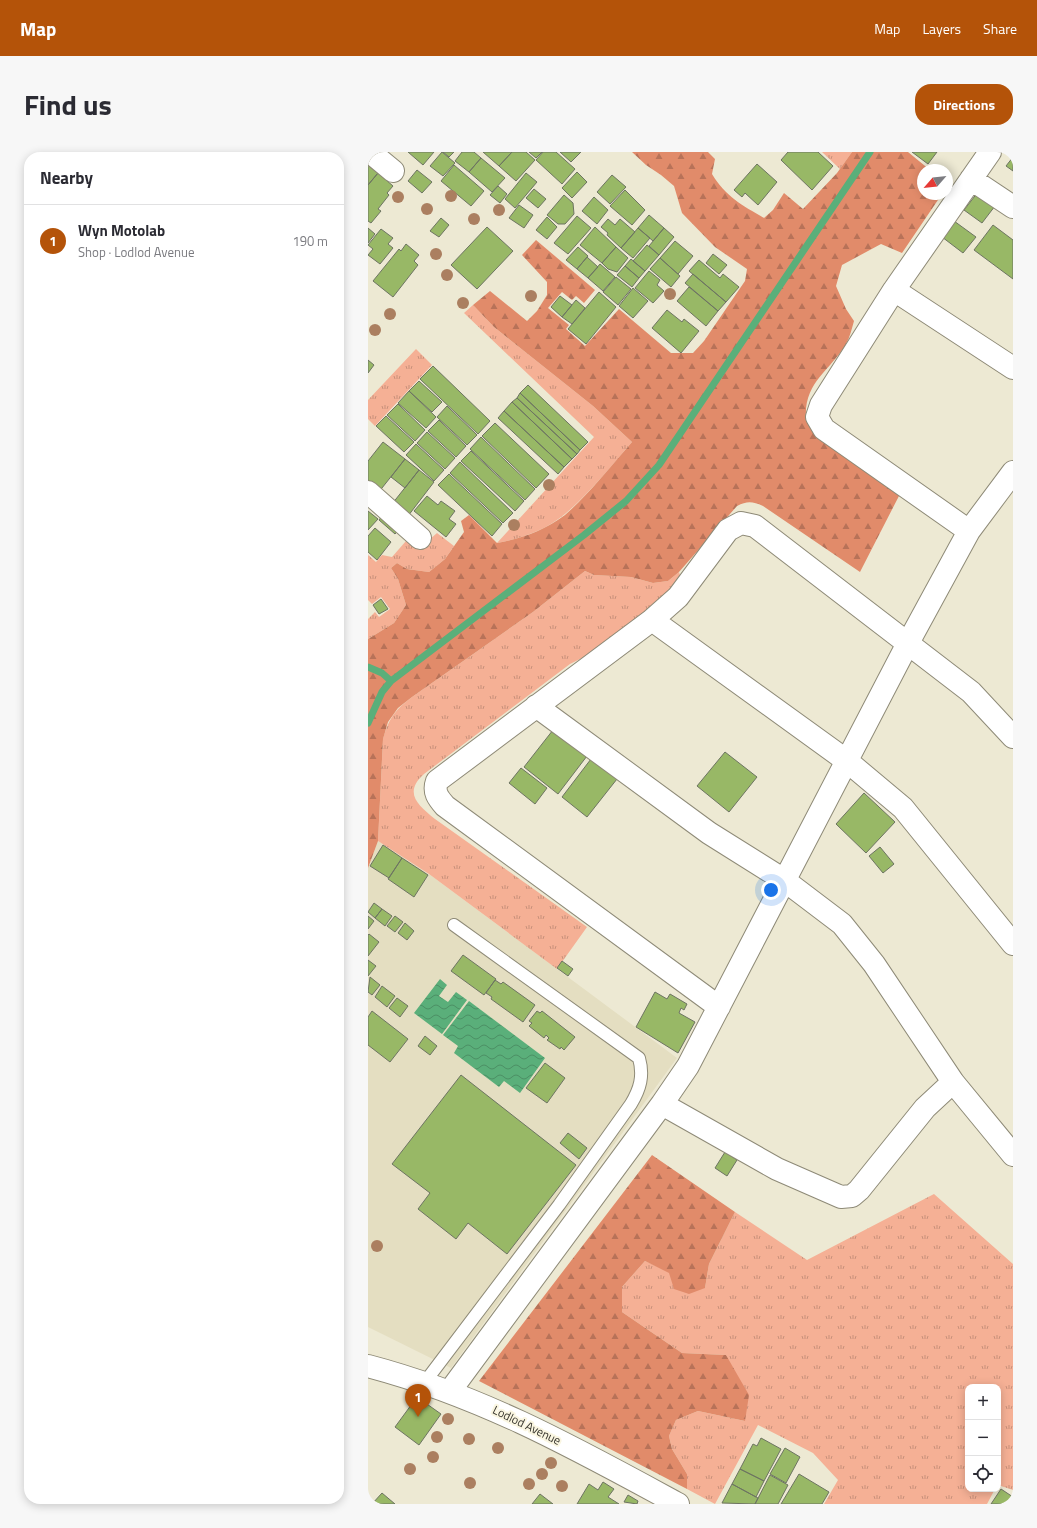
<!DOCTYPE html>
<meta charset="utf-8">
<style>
body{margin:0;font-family:"Titillium Web",sans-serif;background:#f7f7f7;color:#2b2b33}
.controls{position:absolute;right:12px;bottom:12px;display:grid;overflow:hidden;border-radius:8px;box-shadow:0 2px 10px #0003}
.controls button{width:36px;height:36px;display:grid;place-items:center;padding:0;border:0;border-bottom:1px solid #e1e1e2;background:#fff;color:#2b2b33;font:20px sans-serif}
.compass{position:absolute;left:549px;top:12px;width:36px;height:36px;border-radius:50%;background:#fff;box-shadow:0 2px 10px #0003;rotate:242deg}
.you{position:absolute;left:403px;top:738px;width:14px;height:14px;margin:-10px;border:3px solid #fff;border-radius:50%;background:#1a73e8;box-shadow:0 0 0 6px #1a73e833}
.badge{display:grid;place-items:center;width:26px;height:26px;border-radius:50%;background:#b45309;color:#fff;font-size:13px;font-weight:700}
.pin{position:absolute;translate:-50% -33px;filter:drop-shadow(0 1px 2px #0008)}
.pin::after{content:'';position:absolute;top:21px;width:14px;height:12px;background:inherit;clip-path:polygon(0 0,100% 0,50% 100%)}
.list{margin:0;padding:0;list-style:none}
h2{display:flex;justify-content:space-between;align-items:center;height:52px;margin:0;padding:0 16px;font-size:17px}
h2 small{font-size:13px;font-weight:400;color:#7c7c81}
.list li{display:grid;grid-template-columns:26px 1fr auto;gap:12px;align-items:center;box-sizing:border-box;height:72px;padding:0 16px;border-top:1px solid #e1e1e2}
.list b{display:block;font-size:15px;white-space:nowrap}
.list p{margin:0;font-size:13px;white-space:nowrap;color:#7c7c81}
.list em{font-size:13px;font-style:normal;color:#7c7c81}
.icon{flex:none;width:22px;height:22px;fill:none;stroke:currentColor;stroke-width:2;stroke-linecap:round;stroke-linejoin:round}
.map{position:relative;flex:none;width:645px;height:1352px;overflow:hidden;border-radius:16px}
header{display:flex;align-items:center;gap:24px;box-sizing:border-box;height:56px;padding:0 20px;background:#b45309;color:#fff}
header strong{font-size:19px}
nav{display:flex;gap:22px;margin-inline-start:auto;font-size:14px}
.intro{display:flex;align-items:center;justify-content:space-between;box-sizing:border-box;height:96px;padding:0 24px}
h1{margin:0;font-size:28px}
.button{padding:10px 18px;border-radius:16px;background:#b45309;color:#fff;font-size:14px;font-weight:700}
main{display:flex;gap:24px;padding:0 24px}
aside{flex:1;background:#fff;border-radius:16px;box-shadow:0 2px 10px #0003}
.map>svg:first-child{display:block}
.built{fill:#e4dec1}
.grass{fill:url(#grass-tufts)}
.forest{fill:url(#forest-firs)}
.water{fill:url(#water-waves)}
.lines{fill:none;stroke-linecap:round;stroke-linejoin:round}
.stream{stroke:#5aaf7a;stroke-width:7}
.building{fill:#98b866;stroke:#6d7462}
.lane-casing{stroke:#8e8a77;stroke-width:14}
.street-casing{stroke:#8e8a77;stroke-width:24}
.secondary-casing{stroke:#8e8a77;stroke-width:24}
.lane{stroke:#fff;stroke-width:12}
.street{stroke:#fff;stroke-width:22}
.secondary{stroke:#fff;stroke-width:22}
.tree{fill:#ab7f60}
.labels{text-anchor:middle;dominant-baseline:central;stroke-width:4;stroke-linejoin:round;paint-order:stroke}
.street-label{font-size:12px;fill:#38362e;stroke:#faf6e1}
</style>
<header>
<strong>Map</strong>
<nav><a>Map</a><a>Layers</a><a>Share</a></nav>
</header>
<div class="intro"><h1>Find us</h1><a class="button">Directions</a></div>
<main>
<aside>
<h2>Nearby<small></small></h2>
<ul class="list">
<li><span class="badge">1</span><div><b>Wyn Motolab</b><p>Shop · Lodlod Avenue</p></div><em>190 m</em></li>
</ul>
</aside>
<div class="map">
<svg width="645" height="1352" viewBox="0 0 645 1352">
<defs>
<pattern id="grass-tufts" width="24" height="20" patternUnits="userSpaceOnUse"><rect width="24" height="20" fill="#f5b095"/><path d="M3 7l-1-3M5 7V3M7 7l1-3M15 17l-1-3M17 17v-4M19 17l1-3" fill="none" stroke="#c7907a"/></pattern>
<pattern id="forest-firs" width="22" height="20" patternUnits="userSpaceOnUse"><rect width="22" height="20" fill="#e18b6a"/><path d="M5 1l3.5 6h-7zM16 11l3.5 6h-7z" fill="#b77258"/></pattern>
<pattern id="water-waves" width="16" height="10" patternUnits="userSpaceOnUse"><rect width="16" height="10" fill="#5aaf7a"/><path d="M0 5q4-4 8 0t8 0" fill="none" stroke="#4b8f64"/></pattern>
</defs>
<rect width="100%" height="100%" fill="#ede9d3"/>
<path class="built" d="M10 689 61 722 309 906 83 1216 0 1175V716Z"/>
<path class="grass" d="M454 0H484L472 17Z
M105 153 126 175 225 254 264 290C244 313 220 343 197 362 178 378 152 387 129 391L226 285 96 161Z
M48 197 64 213 7 274 0 267V248Z
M30 380 61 388 69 381 86 394 77 407 61 420 39 417 29 411 23 416 30 427 38 453 26 471 0 487V467L7 460 11 465 22 457 13 445 4 452 0 448V403L8 410 14 403 24 405 38 389Z
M217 419 226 423 263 425 285 431 300 429 311 420 315 432 218 504 202 512 56 622C35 641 50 653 67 667L219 775 189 817 61 722 10 689 15 587C21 566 27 558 44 545L165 460Z
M566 1042 645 1112V1338L630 1333V1235H600V1337H627L619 1352H456L470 1328 445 1301 390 1273 347 1352 319 1337V1322L304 1297 301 1284 308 1268 330 1259 377 1269 358 1203 314 1201 254 1160V1135L277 1109 337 1136 341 1112 367 1060 439 1108Z"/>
<path class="forest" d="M264 0H340L347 7 344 22C358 45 374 53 396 66L405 58 416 41 435 57 469 21 484 0H540L562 18H555V42H574L534 101 513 92 474 113 468 134 478 157 486 169C484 176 482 185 478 192 462 219 436 230 438 266L533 340 492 420 395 354C384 349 379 349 369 354L311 420 300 429 285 431 263 425 226 423 217 419 165 460 44 545 30 556 20 570 15 587 10 689 0 716V487L26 471 38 453 30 427 23 416 29 411 39 417 61 420 77 407 96 380 93 369 101 363 129 391C153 387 177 378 197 363 219 344 244 313 264 290L225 254 126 175 105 153 122 139 159 169 169 159 179 143V130L154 103 168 88 227 138 216 151 208 144 204 148 194 140 180 156 201 173 198 177 217 194 251 157 303 201H325L336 189 377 129 379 117 347 95 314 61 306 34 293 23 278 13Z
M284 1003 367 1060 341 1112 337 1136 321 1142 306 1137 301 1121 277 1109 254 1135V1160L314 1201 358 1203 381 1243 377 1269 330 1259 308 1268 301 1284 304 1297 319 1322V1337L111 1229Z"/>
<path class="water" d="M72 827 79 833 71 844 80 850 88 840 99 848 74 882 46 861Z
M101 849 177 906 152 941 136 929 131 935 86 901 90 894 75 883Z"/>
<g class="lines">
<path class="stream" d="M0 515 14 521 23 529
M0 571 14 540 23 529 216 383 258 349 291 313 502 0"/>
</g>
<path class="building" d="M40 0H66L55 13Z
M74 0 87 11 75 24 62 14Z
M75 0H86L81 5Z
M94 0H106L113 6 101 20 87 9Z
M115 0H144L131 14Z
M144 0H158L167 8 148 29 131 14Z
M161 0H174L168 6Z
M175 0H188L207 17 194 32 168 8Z
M192 0H213L203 10Z
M420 0H450L465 14 444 38 413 8Z
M544 0H569L560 12Z
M645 5V19L638 14Z
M113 6 137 26 124 40 101 20Z
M389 12 409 30 390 53 377 41 374 45 366 38Z
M0 13 10 21 0 33Z
M86 13 116 39 103 54 73 29Z
M49 18 64 30 54 41 40 29Z
M209 20 219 30 204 46 194 36Z
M10 21 25 34 19 41 21 43 10 57 13 59 3 71 0 69V33Z
M158 21 169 30 147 56 137 47Z
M244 23 258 35 242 52 229 40Z
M130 34 139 42 132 51 122 43Z
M166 37 178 47 170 56 158 46Z
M257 38 277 58 264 73 242 54Z
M610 40 627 54 614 71 596 58Z
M196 43 205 51 206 62 197 72H190L179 63Z
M226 45 240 58 229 72 214 59Z
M151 53 165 63 156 76 141 66Z
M281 63 296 76 285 89 270 76Z
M209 64 223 76 200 102 186 91Z
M179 65 189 75 179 87 168 78Z
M73 66 81 73 71 85 62 79Z
M240 67 247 73 252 67 267 80 253 96 239 83 240 81 233 75Z
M586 69 608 85 595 101 574 85Z
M625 73 645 88V127L606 98Z
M119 75 145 99 109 137 83 113Z
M227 75 248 95 234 111 212 93Z
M0 76 7 82 0 91Z
M270 76 282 86 265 106 253 96Z
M296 76 306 85 291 103 281 94Z
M13 77 25 86 20 92 25 96 12 112 0 103 5 97 0 93Z
M307 89 325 104 310 122 292 106Z
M38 92 51 103 46 109 50 113 25 145 5 129 31 97 33 99Z
M279 93 291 103 277 119 265 109Z
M210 95 220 104 209 117 198 108Z
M248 95 260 106 249 120 240 117 234 111Z
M345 102 359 113 351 122 338 111Z
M219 105 230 115 220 126 209 117Z
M292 106 312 124 303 135 282 117Z
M263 107 277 119 271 126 257 114Z
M331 108 352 126 355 122 371 135 358 150 321 119Z
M232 112 247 125 235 139 220 126Z
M257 114 271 126 264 135 249 123Z
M281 119 292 128 289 133 296 139 285 151 267 136Z
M325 122 358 150 350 159 317 131Z
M248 125 263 137 250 153 235 140Z
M321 135 350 159 338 174 309 149Z
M265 136 280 149 265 166 251 154Z
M231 140 248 155 218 192 200 177Z
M192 144 204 153 194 165 183 155Z
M208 148 217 156 204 172 194 165Z
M299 158 314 170 316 167 331 179 313 201 284 176Z
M0 208 6 213 0 221Z
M65 214 122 269 110 282 52 227Z
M51 229 74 250 64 260 41 239Z
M160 233 220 290 212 298 152 241Z
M41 239 68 265 58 276 30 251Z
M152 241 212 298 209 302 149 246Z
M149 246 209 302 204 307 144 250Z
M144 250 204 307 196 315 136 259Z
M30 252 57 278 47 289 19 263Z
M79 254 109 283 99 293 69 265Z
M136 259 196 315 190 322 130 266Z
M18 264 46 290 36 300 8 274Z
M71 268 98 294 88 305 60 279Z
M127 271 181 322 168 336 114 284Z
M59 280 87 306 77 317 49 291Z
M113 285 167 337 157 348 102 297Z
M15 290 37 307 10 341 0 333V309Z
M48 292 76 318 66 329 38 303Z
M103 299 156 349 147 359 93 309Z
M37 307 51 318 37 336 23 325Z
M92 310 145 361 135 371 82 321Z
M51 318 66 330 40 364 24 352Z
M81 322 134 372 124 384 70 333Z
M59 344 70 353 73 349 87 359 81 367 88 372 78 385 46 359Z
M0 359 10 367 0 378Z
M17 360 34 374 27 382 11 368Z
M7 376 23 390 9 408 0 400V384Z
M13 447 20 457 11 462 5 453Z
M185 578 219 604 190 642 156 615Z
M357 600 389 625 361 660 329 634Z
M223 607 249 627 219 665 194 645Z
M153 616 179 636 167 652 141 631Z
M496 641 527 670 498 701 468 672Z
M15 693 34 706 21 726 2 714Z
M512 695 526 712 515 721 501 704Z
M34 706 60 723 46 745 20 727Z
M6 751 14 757 7 766 0 760Z
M14 757 24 764 17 774 7 766Z
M0 764 6 769 0 777Z
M27 764 35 770 27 780 19 774Z
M37 771 46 779 39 788 30 781Z
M1 782 11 790 0 804V783Z
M95 803 128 827 116 843 83 819Z
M0 808 8 814 0 824Z
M194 809 205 817 200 824 189 816Z
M2 825 12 833 4 843 0 840Z
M127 828 133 832 135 830 167 853 155 870 123 847 124 845 118 841Z
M14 834 27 844 19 855 7 845Z
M287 840 299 847 302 842 319 852 316 858 313 856 311 861 327 870 310 901 268 875Z
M29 846 40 854 32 865 21 856Z
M4 859 40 887 22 910 0 893V865Z
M169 859 172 861 174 859 207 885 196 898 193 895 192 897 179 888 181 886 178 883 176 886 161 874 164 871 161 869Z
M57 884 69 894 62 903 50 894Z
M177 911 197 926 179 951 158 936Z
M93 923 208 1013 139 1102 100 1071 88 1087 50 1057 62 1041 24 1012Z
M200 981 219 996 211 1007 192 991Z
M357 1000 369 1008 359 1024 347 1016Z
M49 1245 73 1262 51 1293 27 1275Z
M393 1286 413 1297 396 1329 372 1317 385 1292 389 1294Z
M417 1296 432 1305 418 1331 402 1322Z
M372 1317 396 1329 388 1345 364 1332Z
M431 1322 461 1340 454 1352H413Z
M402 1323 420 1333 410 1352H387Z
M235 1330 246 1337 240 1345 251 1352H209L221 1332 230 1338Z
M364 1332 390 1346 387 1352 354 1351Z
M633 1337 645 1345V1352H623Z
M14 1341 27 1352H4Z
M172 1342 185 1352H164Z
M260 1343 270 1349 269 1352 256 1350Z"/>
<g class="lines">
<g class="lane-casing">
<path id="lane" d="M57 1230 191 1053 263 952C272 937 276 924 271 906L86 773"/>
</g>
<g class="street-casing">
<path id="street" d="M2 0 25 19
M603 27 645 55
M526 138 645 216
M0 340 52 386
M601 379 456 277 449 265 453 253 526 138 622 0
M284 468 479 609 535 656 645 792
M168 554 341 681 416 728 474 772 506 812 585 930 645 1003
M351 855 77 654C70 646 65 640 69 629L284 468 310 445 360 378 373 371 387 374 603 540 645 585
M294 952 409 1017 473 1045 484 1044 491 1038 557 956 585 930
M82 1239 294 952 320 914 540 491 601 379 645 320"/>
</g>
<g class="secondary-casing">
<path id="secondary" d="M0 1214C114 1244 207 1296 310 1352"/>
</g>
<use href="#lane" class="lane"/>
<use href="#street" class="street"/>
<use href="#secondary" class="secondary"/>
</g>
<g class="tree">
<circle cx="83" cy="44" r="6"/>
<circle cx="30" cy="45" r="6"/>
<circle cx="59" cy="57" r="6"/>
<circle cx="131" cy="58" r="6"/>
<circle cx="106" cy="67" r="6"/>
<circle cx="68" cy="102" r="6"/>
<circle cx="79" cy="123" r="6"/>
<circle cx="302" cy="142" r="6"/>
<circle cx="163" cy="144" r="6"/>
<circle cx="95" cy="151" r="6"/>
<circle cx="22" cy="162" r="6"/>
<circle cx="7" cy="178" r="6"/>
<circle cx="181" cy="333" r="6"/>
<circle cx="146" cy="373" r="6"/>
<circle cx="9" cy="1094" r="6"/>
<circle cx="80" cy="1267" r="6"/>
<circle cx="69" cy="1285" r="6"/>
<circle cx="101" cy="1287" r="6"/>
<circle cx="130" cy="1296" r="6"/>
<circle cx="65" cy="1305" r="6"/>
<circle cx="183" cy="1311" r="6"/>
<circle cx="42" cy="1317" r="6"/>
<circle cx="174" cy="1322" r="6"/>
<circle cx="102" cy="1331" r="6"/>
<circle cx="161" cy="1332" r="6"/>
<circle cx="194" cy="1334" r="6"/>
</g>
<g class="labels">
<g class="street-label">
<text transform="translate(159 1273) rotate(26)">Lodlod Avenue</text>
</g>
</g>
</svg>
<div class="controls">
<button>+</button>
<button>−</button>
<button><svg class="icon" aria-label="locate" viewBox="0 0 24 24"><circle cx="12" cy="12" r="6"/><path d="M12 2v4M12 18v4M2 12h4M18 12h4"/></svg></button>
</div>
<svg class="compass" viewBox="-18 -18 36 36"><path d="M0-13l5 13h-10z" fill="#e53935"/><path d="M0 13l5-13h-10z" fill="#7c7c81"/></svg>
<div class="you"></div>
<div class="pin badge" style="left:50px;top:1265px">1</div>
</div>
</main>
